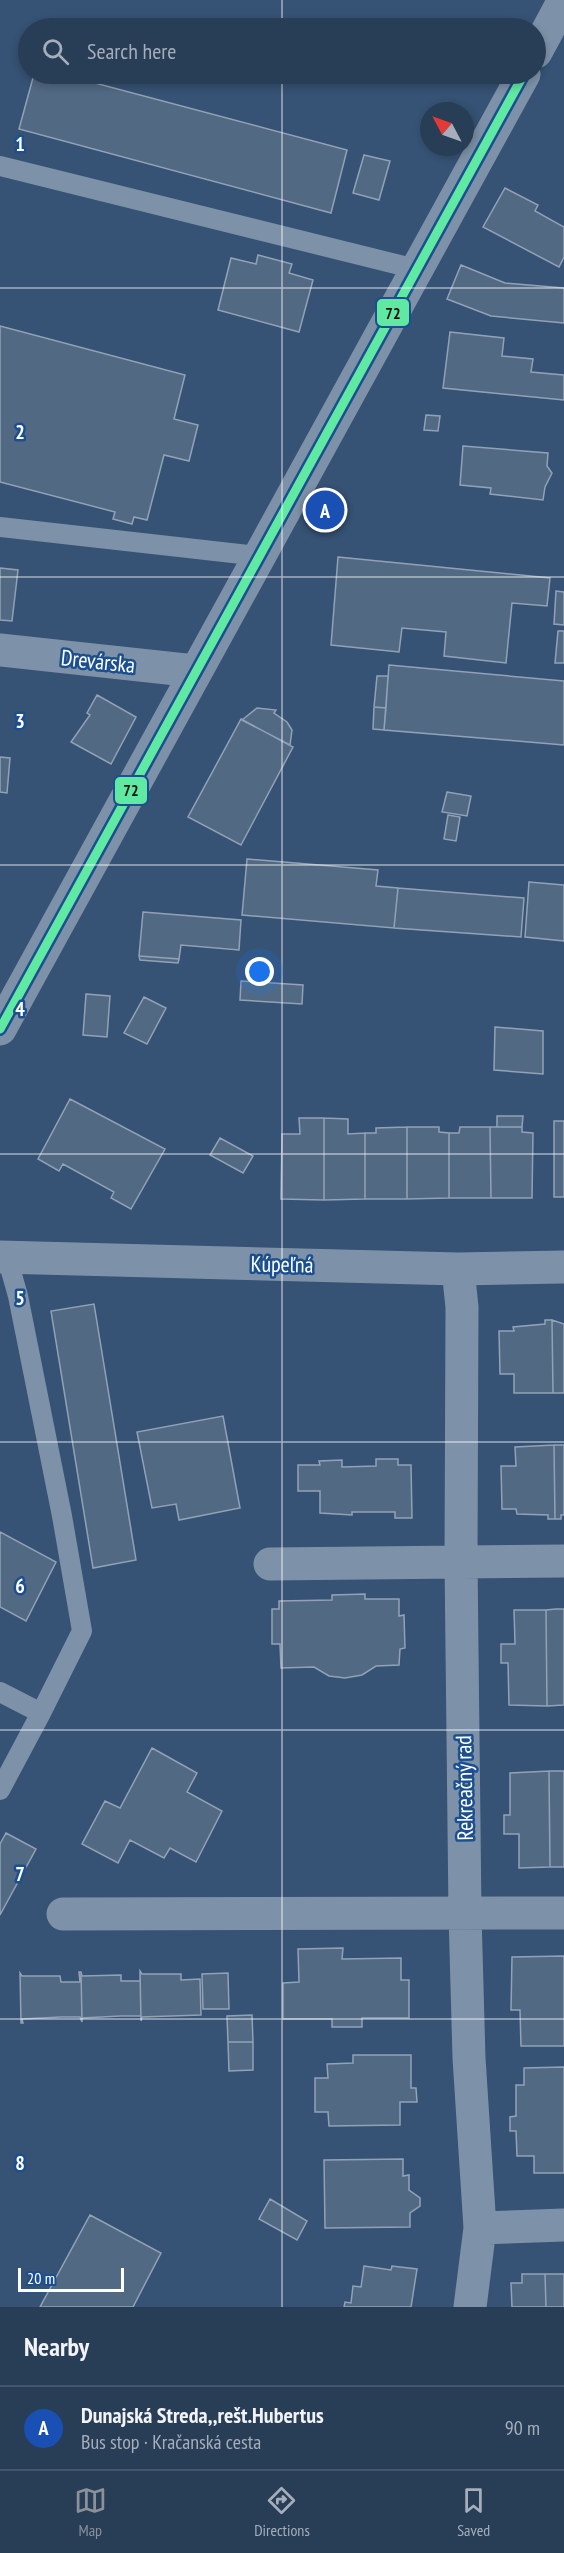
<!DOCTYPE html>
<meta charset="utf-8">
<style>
body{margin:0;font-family:"PT Sans Narrow",sans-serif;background:#344961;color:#f1f3f6}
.compass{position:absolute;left:420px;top:102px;width:54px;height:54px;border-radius:50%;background:#283e57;box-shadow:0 3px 9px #0003;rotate:311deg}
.scale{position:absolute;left:18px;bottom:15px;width:106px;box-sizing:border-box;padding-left:6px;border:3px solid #fff;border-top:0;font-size:16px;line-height:21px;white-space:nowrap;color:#fff;-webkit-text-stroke:4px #1b4f8f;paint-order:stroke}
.you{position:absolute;left:260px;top:972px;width:21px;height:21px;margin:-15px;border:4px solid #fff;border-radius:50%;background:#1a73e8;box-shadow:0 0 0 9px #1a73e833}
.badge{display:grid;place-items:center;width:39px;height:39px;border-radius:50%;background:#8c9099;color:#fff;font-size:20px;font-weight:700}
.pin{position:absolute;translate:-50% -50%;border:3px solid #fff;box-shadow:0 2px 6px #0006}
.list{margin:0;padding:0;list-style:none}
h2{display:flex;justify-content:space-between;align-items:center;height:78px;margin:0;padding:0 24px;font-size:26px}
h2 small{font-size:20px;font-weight:400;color:#a5aeba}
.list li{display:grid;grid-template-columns:39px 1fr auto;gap:18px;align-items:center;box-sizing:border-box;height:84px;padding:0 24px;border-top:2px solid #44576d}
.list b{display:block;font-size:22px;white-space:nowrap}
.list p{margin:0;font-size:20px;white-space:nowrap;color:#a5aeba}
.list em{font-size:20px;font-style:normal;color:#a5aeba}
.icon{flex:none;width:33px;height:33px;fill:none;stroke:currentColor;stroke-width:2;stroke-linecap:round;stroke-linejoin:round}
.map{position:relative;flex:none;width:564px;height:2307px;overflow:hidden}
.search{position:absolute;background:#283e57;box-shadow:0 3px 9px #0003;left:18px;right:18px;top:18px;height:66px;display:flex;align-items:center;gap:15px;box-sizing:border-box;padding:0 21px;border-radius:33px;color:#a5aeba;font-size:22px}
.sheet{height:162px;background:#283e57}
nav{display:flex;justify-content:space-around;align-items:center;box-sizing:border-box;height:84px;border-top:2px solid #44576d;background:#283e57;font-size:16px;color:#a5aeba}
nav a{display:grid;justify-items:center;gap:3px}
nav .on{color:#8c9099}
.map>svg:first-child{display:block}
.building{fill:#526984;stroke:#92a2b6;stroke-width:1.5}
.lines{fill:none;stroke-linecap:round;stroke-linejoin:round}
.service{stroke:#7d92a8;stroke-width:20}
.minor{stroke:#7d92a8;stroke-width:33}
.tertiary{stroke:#7d92a8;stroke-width:33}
.bus-1-casing{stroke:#1b4f8f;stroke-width:14}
.bus-1{stroke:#60e9a3;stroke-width:9}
.grid{fill:none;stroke:#fff;stroke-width:1.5;stroke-opacity:0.55}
.labels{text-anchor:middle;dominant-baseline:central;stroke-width:5;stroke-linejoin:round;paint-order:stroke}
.street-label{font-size:22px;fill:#fff;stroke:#1b4f8f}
.grid-label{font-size:20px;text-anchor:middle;font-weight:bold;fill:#fff;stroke:#1b4f8f;stroke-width:5;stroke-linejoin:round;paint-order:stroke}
.line-badge{stroke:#1b4f8f;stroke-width:2}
.pale-badge-label{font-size:16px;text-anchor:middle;font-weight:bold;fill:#111}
</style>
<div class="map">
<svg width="564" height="2307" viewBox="0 0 564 2307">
<rect width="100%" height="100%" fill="#365274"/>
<path class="building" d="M34 74H61L347 150 331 213 19 129Z
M364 155 390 161 379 200 353 193Z
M505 188 538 205 535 211 564 227V257L559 267 483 227Z
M258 255 292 264 289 273 313 280 299 332 218 310 231 258 256 264Z
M461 265 505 283 564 288V323L491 316 447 299Z
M0 326 185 375 174 419 198 425 189 461 164 455 147 520 134 517 132 524 113 519 115 512 0 482Z
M450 332 504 338 502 356 533 359 531 372 564 375V400L443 388Z
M426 415 440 416 438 431 424 430Z
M463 446 548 453 547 466 552 473 545 487 543 500 490 494 491 488 460 485Z
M338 557 550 578 547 606 512 603 506 663 444 656 446 632 402 628 399 652 331 645Z
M0 568 18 570 12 621 0 620Z
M556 591 564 592V625L554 624Z
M558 631H564V663H555Z
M389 665 564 681V745L384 730Z
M377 676H388L386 708 374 707Z
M97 695 136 717 111 764 71 742 90 715 87 713Z
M374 707 386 708 384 730 373 729Z
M257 708 276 710 274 713 287 722 292 730 290 745 242 720Z
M241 719 293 747 241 845 188 817Z
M0 757 10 758 7 793 0 792Z
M447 792 471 796 467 816 442 812Z
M448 815 460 817 456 841 444 839Z
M247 859 378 870 376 886 398 888 394 928 242 915Z
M529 882 564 885V941L525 937Z
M398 888 524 898 521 937 394 928Z
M143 912 241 920 239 950 181 945 179 959 139 956Z
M139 956 179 959 178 963 140 960Z
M241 981 303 985 302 1004 240 1000Z
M86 994 110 996 107 1037 83 1035Z
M144 997 166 1008 147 1044 124 1033Z
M495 1027 543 1031V1074L494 1070Z
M70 1099 165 1149 131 1209 111 1198 114 1192 63 1164 59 1171 38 1159Z
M497 1116H523L522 1127H497Z
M299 1118H324V1200L281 1199 282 1134H300Z
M324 1118 348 1119V1134L365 1133V1199L324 1200Z
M554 1121H564V1197H554Z
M407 1127H439V1132L449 1133V1198L407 1199Z
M407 1127V1199H365V1133H376V1128Z
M460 1127H490L491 1198H449V1133H459Z
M490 1127H522V1132L533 1133 532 1198H491Z
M220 1138 253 1156 243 1173 210 1155Z
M94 1304 136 1560 93 1568 51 1311Z
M545 1320H552L553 1393H514V1374H500L499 1331H514L513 1327 545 1324Z
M552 1320 564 1324V1393H553Z
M223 1416 240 1508 179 1520 176 1504 152 1508 137 1432Z
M554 1445H564V1515H561V1519H555Z
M554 1445 555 1519H548V1515L517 1514 516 1509H502L501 1466H516L515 1447Z
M376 1459H398V1465H411L412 1518H395V1512H352V1515L320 1513V1491H298V1465H320L319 1461 342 1460V1467L376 1466Z
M0 1532 56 1562 26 1621 0 1607Z
M365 1594V1599H399V1616L404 1615 405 1648 400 1649 399 1665 376 1666 362 1675 345 1678 329 1676 314 1667 281 1668 280 1644H272V1609H279V1601L332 1600V1595Z
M556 1609H564V1705L547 1706 546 1610Z
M514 1610H546L547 1706 509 1705 508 1663H501V1644H515Z
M152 1748 197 1773 187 1792 222 1811 196 1862 170 1848 164 1858 130 1840 118 1863 82 1844 105 1801 120 1808Z
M549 1771H564V1867H550Z
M549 1771 550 1867 519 1868V1834H504V1815H510V1773Z
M6 1833 36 1849 0 1915V1844Z
M343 1948 342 1959 401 1958V1980H409V2018H362V2027H332V2019H283V1983L299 1982 298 1949Z
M564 1956V2046H521L520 2010H511L512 1957Z
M140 1971 142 1974H181V1980L200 1979 201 2015 142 2017 141 2021Z
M140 1971 141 2021V2016H121L82 2018V2022L81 1972 82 1976 121 1975V1981H140Z
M79 1972H81L82 2022 80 2017H61L22 2019 23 2023H21L20 1973 22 1976H60L61 1982H80Z
M228 1973 229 2009H203L202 1974Z
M252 2015 253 2042H228L227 2016Z
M228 2042H253V2070L229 2071Z
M353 2055H411V2088H416L417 2102H400V2125L329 2126 328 2112H315V2078H328L327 2064 353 2063Z
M564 2067V2173H534V2156H517L516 2131H510V2117L516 2116V2085H524V2068Z
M403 2159V2176L409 2175V2190L420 2198V2206L410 2213V2227L325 2228 324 2160Z
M270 2199 307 2221 297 2240 259 2219Z
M90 2215 161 2253 133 2307H40Z
M364 2266 391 2270 392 2266 417 2269 411 2307H344L345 2302 351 2303 353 2286 361 2287Z
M522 2274H545L546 2307H512L511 2283H522Z
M545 2274H564V2307H546Z"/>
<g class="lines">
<path class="service" d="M0 166 416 269
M0 527 258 556
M7 1257 18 1296 62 1516 82 1631 41 1713
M0 1692 41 1713 0 1790"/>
<path class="minor" d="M0 650 195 671
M0 1257 458 1269 564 1267
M458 1269 462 1307 461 1560 465 1914 469 2058 480 2228 470 2307
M270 1564 564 1561
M63 1914 564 1913
M480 2228 564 2225"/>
<path class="tertiary" d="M536 52 564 0
M0 1029 524 74"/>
<g class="bus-1-casing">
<path id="bus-1" d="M0 1029 524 74"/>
</g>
<use href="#bus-1" class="bus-1"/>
</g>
<path class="grid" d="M282 0V28M282 74V2307M0 288H564M0 577H564M0 865H564M0 1154H564M0 1442H564M0 1730H564M0 2019H564"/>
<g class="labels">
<g class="street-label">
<text transform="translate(98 661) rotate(6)">Drevárska</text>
<text transform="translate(282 1264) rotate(1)">Kúpeľná</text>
<text transform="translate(464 1788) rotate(-91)">Rekreačný rad</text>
</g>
</g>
<g class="grid-label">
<text x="20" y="151">1</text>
<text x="20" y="439">2</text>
<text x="20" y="728">3</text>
<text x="20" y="1016">4</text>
<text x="20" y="1305">5</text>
<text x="20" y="1593">6</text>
<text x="20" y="1881">7</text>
<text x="20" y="2170">8</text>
</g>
<g class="line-badge">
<rect x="376" y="298" width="34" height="29" rx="6" fill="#60e9a3"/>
<rect x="114" y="776" width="34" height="29" rx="6" fill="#60e9a3"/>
</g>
<g class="pale-badge-label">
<text x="393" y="319">72</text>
<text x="131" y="796">72</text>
</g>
</svg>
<svg class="compass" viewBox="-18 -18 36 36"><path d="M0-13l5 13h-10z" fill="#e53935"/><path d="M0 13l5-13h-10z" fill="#a5aeba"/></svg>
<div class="scale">20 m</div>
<div class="you"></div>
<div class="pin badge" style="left:325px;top:510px;background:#1a4fb4">A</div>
<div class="search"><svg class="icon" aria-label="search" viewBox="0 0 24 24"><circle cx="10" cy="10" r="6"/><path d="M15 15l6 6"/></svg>Search here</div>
</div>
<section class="sheet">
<h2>Nearby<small></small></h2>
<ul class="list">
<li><span class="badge" style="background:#1a4fb4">A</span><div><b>Dunajská Streda,,rešt.Hubertus</b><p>Bus stop · Kračanská cesta</p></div><em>90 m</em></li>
</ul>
</section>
<nav>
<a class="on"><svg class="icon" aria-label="map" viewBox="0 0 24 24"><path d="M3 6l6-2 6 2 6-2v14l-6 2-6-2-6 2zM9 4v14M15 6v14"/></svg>Map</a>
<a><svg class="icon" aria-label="directions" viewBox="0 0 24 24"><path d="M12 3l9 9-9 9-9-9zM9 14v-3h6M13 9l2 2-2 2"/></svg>Directions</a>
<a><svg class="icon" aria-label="saved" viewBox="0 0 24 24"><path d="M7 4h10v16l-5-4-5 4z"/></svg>Saved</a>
</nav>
